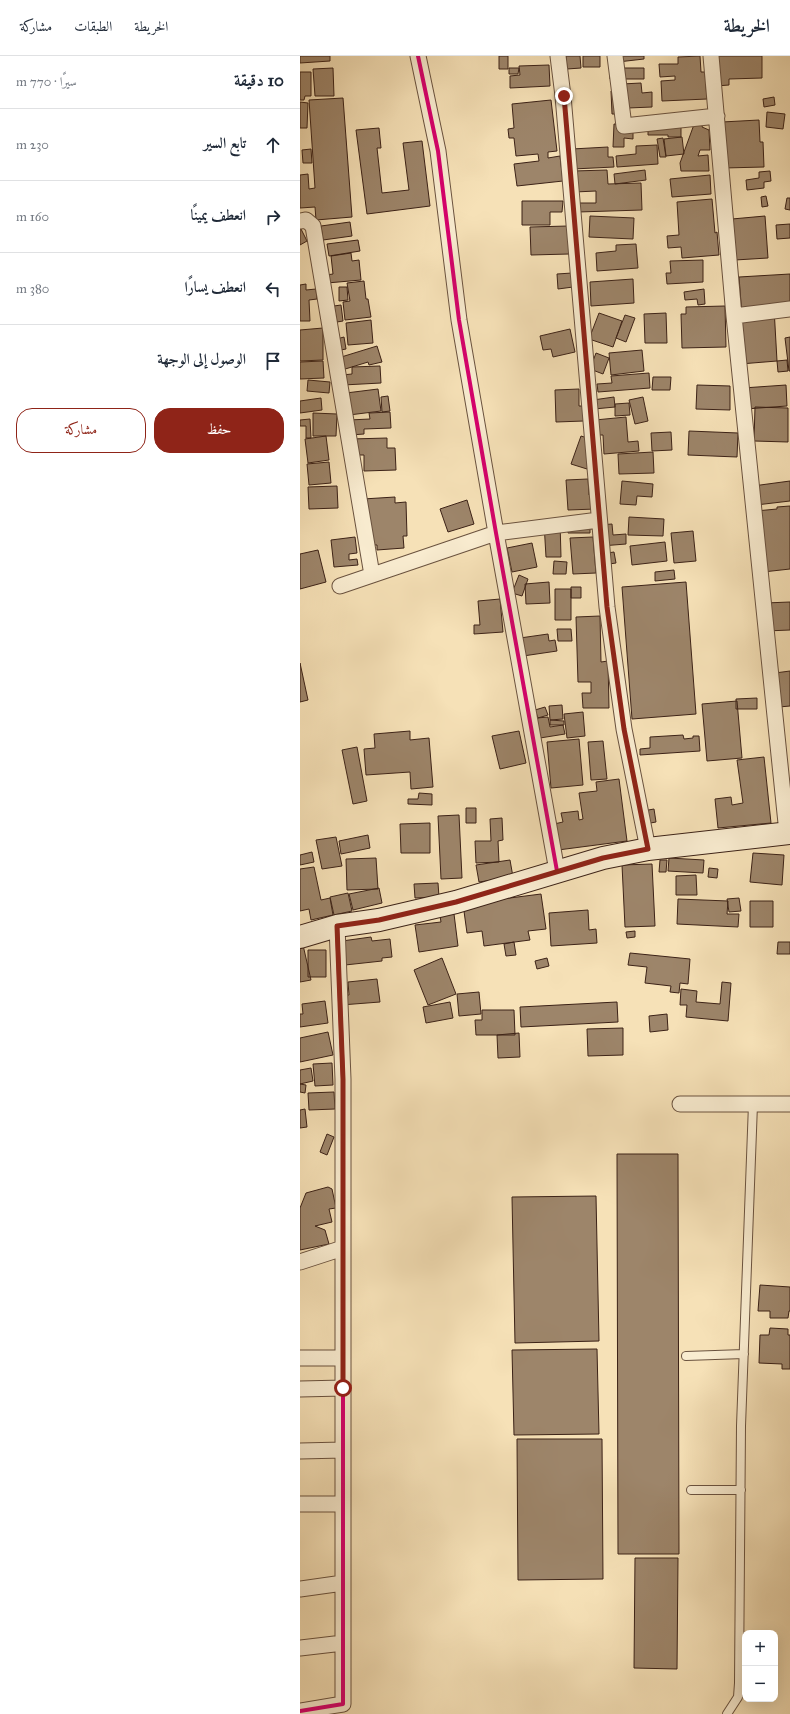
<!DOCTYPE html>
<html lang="ar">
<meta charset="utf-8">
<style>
body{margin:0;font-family:"IM FELL Great Primer",Amiri,serif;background:#f6f6f7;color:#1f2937;direction:rtl}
.controls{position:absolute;right:12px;bottom:12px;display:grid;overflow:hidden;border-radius:8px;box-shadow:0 4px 16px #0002}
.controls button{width:36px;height:36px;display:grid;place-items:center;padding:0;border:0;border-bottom:1px solid #e0e1e3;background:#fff;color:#1f2937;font:20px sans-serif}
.stop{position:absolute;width:12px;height:12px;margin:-9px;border:3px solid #8f2418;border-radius:50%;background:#fff}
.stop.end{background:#8f2418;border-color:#fff;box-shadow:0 1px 4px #0008}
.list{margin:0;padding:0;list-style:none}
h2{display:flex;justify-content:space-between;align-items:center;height:52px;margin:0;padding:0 16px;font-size:17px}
h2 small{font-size:13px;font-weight:400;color:#747a83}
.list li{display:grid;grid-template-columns:26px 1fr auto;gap:12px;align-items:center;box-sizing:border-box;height:72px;padding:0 16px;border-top:1px solid #e0e1e3}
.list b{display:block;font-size:15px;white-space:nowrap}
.list em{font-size:13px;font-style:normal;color:#747a83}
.actions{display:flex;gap:8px;padding:12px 16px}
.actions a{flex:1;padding:9px 0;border:1px solid #8f2418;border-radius:16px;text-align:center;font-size:14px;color:#8f2418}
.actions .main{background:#8f2418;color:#fff}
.icon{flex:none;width:22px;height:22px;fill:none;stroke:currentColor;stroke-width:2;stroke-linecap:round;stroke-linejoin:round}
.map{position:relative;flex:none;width:490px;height:1658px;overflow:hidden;direction:ltr}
header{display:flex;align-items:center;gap:24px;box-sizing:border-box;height:56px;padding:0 20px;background:#fff;border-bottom:1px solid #e0e1e3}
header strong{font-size:19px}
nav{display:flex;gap:22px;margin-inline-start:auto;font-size:14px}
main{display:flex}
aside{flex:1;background:#fff}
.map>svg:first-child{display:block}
.building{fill:#9d856a;stroke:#3c2217}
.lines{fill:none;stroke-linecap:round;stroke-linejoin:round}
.lane-casing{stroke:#6a523f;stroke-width:10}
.street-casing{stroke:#6a523f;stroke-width:17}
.secondary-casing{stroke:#3c2217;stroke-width:24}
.lane{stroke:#f9ecd0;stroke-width:8}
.street{stroke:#f9ecd0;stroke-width:15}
.secondary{stroke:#f9ecd0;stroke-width:22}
.cycleway-casing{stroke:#f9ecd0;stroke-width:6}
.cycleway{stroke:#d6006c;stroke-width:4}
.route{stroke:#8f2418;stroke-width:5}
</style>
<header>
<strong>الخريطة</strong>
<nav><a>الخريطة</a><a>الطبقات</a><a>مشاركة</a></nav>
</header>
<main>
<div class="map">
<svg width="490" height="1658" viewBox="0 0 490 1658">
<rect width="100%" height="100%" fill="#f6e1b7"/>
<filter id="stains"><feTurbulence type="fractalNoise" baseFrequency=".005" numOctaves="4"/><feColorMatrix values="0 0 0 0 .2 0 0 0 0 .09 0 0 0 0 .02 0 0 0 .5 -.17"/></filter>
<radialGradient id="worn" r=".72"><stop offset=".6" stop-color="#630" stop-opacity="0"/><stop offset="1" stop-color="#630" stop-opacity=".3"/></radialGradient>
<path class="building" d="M0 0H30V5L0 7Z
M199 0H208V13H199Z
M266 0H280L281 12 267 13Z
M283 0H300V11H283Z
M308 0H344V3L309 7Z
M400 0 401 16H405L407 43 362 45 361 25 375 24V20L360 21 359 8H378V1Z
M415 0H462V22L429 23V29L416 30Z
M249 9 250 30 210 32V20L220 19 219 10Z
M33 12 34 40H15L13 13Z
M209 12H219L218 18H209Z
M310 12H344V23H310Z
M0 16H11V40H5L4 44H0Z
M341 27 342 37 352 36V51L328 52V58H312L311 35H322V28Z
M474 41 475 49 464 51 463 43Z
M43 42 52 161 16 164 15 151 0 152V119L8 118 9 133 15 132 9 44Z
M251 44 257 95 248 96V102L260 100 263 125 217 130 214 108 239 105 238 98 216 100 214 82H209L208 73 214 72 212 48Z
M0 46 8 47 7 72H0Z
M467 56 485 58 483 73 466 71Z
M381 60V81H368V79H348V61Z
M405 62 402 71 409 74 410 94H400L398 100 408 99 409 115H381L380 107 396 63Z
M459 64 460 86H463L464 111 424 112 422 66Z
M314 68 333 69V83L324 82V91H313Z
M79 72 81 92H77L82 137 109 134 103 87 122 85 130 150 67 158 56 74Z
M382 81 384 98 366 100 364 83Z
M363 82 366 101H360L357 83Z
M357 89 358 108 317 111 316 100 336 98V90Z
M308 91V101H313L314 111 273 113 272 93Z
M11 93 12 107H3L2 94Z
M307 114 308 128 341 127 342 154 278 156V147H296V135L275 136 274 115Z
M345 114 346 124 315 128 314 118Z
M470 115 471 125 464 126V132L447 134 446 124 459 122V116Z
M410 119 411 138 372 141 370 123Z
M466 140 468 150 462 151 461 141Z
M487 142H490V154L485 153Z
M412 143 415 177 417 176 419 199 382 202 381 191 368 192 367 180 379 179 377 146Z
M222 145H263L262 156H250V169H222Z
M290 160 334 162 333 183 289 181Z
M465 160 468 202 435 204 432 163Z
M50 166 52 180 23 184 21 170Z
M490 168V182L477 183 476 169Z
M268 170 269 198 231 199 230 171Z
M0 171 7 185 0 189Z
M58 184 60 195 29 200 27 188Z
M336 188 338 212 297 215 296 197 316 195V189Z
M51 197 52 205 59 204 61 224 27 227 26 219 33 218 31 200Z
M403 204V226L367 228 366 217H371L370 205Z
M272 217 273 231 258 233 257 218Z
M490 218V251L474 252 477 305 440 308 442 260 439 221Z
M333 223 334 247 291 250 290 226Z
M64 225 66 243H68L71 261 45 264 43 246 50 245 47 227Z
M6 228V234L16 233 17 243 9 244 10 265H0V229Z
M39 231H47L48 244 39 245Z
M404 233 405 248 398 249 397 243 385 244 384 236Z
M41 249 43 265 37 266 34 250Z
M425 250 426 291 382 292 381 258H386V251Z
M299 257 322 265 313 291 289 283Z
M366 257 367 287H345L344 258Z
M325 259 335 262 326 286 316 282Z
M71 264 73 287 48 289 46 267Z
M23 272V304L0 305V274Z
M270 273 275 296 253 301 251 293 243 294 240 280Z
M44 281 46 293 36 295 33 284Z
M490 281V315H489L485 282Z
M77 290 82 306 69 309 68 306 42 314 38 302Z
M342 294 344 315 311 319 309 297Z
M296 297 309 302 303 318 290 313Z
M487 304 488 315 478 316 477 305Z
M23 305 24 322 0 323V306Z
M80 310 81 327 43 329 42 319 52 318V311Z
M349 317 350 332 298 336 297 328 312 327 311 320Z
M353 321H371L370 334H352Z
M8 324 30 326 29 337 7 335Z
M397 329 430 330V354L396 353Z
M486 329 487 350 445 353 443 332Z
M78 333 81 355 49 359 46 337Z
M279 333V350H283L284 365 256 366 255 334Z
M88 340 90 355 82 356 81 341Z
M314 341 315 351 294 353 293 344Z
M343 341 348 365 335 368 329 344Z
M21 342 22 354 0 357V345Z
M329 347 330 359 315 360V348Z
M455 351 488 352V386L454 385Z
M90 356 91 372 64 373V378L50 379 49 364 70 363 69 357Z
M13 357 37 358 36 380H13Z
M326 361 328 386 338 385 339 395 304 398 303 379H296L295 364Z
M10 363 11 382H6V370H0V364Z
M389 375 438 377 437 401 388 399Z
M371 376 372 394 352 395 351 377Z
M26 380 29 404 8 407 5 383Z
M281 380 297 385 287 413 271 408Z
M87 382V392H95L96 414 64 415V399H52L51 383Z
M353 396 354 417 319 418 318 398Z
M29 406 31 427 9 429 7 408Z
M288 423 289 439H295L296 453 268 454 266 424Z
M322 425 353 428 352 441 337 440 336 449 320 448Z
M490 425V445L456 449 453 430Z
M37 430 38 452 9 453 8 431Z
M95 441V447L106 446 107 480H103L104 492 77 494V489H67L63 443Z
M167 444 174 468 148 476 140 453Z
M490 450V513L463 516 456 455 477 453V451Z
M329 461 364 463 363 480 328 479Z
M269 462 290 463V477H268Z
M260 466 261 501H246L244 467Z
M312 468 313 479 326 478V488L301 490 299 469Z
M393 475 396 505 374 507 371 477Z
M55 481 57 497 49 498V504L57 503 58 509 34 511 31 484Z
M293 481 296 517 273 518 270 482Z
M365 486 367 505 332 509 330 490Z
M232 487 237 511 212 516 207 492Z
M18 494 26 526 0 533V498Z
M314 496 316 507 302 509 301 498Z
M254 505 267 506 266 518H253Z
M374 514 375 523 355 525V516Z
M219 519 228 523 222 540 212 537Z
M249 526 250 547 226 548 225 528Z
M386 526 396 658 332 663 322 531Z
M271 531H281V542H271Z
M255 533H271V564H255Z
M200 543 203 576 174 578V569H180L178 545Z
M490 546V574L466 575 465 547Z
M300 560 301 606 308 605 309 652H283L282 637H291V626H278L276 561Z
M257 573H271L272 585H258Z
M248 578 249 585 255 584 257 595 223 600 220 582Z
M0 607 8 644 0 646Z
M490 615V650L479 651 475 617Z
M457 642V653H436V643Z
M437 645 442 702 407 705 402 648Z
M262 649 263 663 250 664 249 650Z
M245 651 248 659 238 662 235 654Z
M283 656 285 680 267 682 264 658Z
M248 661 250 671 263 669 265 678 240 682 237 662Z
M250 664 264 665V669H250Z
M110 675V684L129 682 133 731 111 733 110 716 66 719 64 693 75 692 74 678Z
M219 675 226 707 200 713 192 680Z
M383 679 384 683 393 682V680H399L400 695 340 699V693L350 692V681Z
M279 683 283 729 251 732 247 686Z
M303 685 307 723 291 724 288 686Z
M57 691 67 745 53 748 42 694Z
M464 701 471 767 418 772 415 743 431 741 432 749 443 747 437 704Z
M319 723 327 785 258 794 254 768 263 766 261 757 278 755 279 764 283 763 279 737 297 735 296 726Z
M119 737 132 738V749L108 748V743H118Z
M166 752H176V767H166Z
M354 753 356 766 345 768 343 755Z
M159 759 162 822 141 823 138 760Z
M202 762 203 784 198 785 199 806 176 807 175 785H191L190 763Z
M130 767V797H101L100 768Z
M68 779 70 792 41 798 39 785Z
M36 781 42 810 22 813 16 784Z
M12 796 14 806 0 809V799Z
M453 797 484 799 482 829 450 826Z
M76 802 78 833 47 834 46 803Z
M369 802 404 804 403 817 368 815Z
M210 804 213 821 179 826 176 809Z
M360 804H367L366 816H359Z
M352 808 355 870 325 871 322 809Z
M14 811 21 844 30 842 33 859 11 864 9 853 0 855V813Z
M409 812 418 813 417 822 408 821Z
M396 819 397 839H376V820Z
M138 827 139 841 115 842 114 828Z
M79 832 82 847 53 854 49 838Z
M48 837 52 855 34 859 30 841Z
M241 838 246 873 228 875 230 884 184 890 182 875 167 877 163 848Z
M439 842 441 855 429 856 427 843Z
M378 843 428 845 427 858H439L438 871 377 868Z
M450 845H473V871H450Z
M288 854 289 874 296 873 297 887 251 890 249 857Z
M154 858 158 890 119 896 115 869 141 866 140 860Z
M335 875V881L327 882 326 876Z
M71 881 72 885 90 883 92 901 82 902V905L45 909 42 885Z
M214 886 216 899 206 900 204 888Z
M478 886H490V898H477Z
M0 889H3L11 924 0 926Z
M8 894H26V921H8Z
M330 897 390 903 388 928 380 927 379 937 370 936 371 930 345 927 347 911 328 909Z
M142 902 156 938 128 949 114 914Z
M247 902 249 910 237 913 235 905Z
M77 923 80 946 41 949 40 940 49 939 48 926Z
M422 926 431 927 428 965 386 961 387 949H380L381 933 397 935 396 946 420 948Z
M179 936 181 958 159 960 157 938Z
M25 945 28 967 0 971V958H3L2 948Z
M150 946 153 962 126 967 123 951Z
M317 946 318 966 221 971 220 951Z
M182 954H214L215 979H176L175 964H182Z
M367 958 368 974 350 976 349 960Z
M323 972V999L288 1000 287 973Z
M28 976 33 999 0 1006V982Z
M219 977 220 1001 198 1002 197 979Z
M32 1007 33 1029 15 1030 13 1008Z
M11 1012 13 1025 0 1028V1014Z
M0 1028 6 1029 5 1037 0 1036Z
M34 1036 35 1053 9 1054 8 1037Z
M5 1053 7 1071 0 1072V1054Z
M27 1078 34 1081 27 1099 20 1096Z
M317 1098H378L379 1498H318Z
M28 1131 32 1133 36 1152 29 1153 32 1166 15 1170 25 1174 29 1188 0 1194V1152L6 1137Z
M296 1140 299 1285 215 1287 212 1141Z
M460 1229 490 1231V1255H489L488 1262H470V1255H458Z
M470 1272 488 1273V1279H490V1313H482V1308L459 1307 460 1279H469Z
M297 1293 299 1378 214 1379 212 1294Z
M217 1383H302L303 1523 218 1524Z
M335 1502H378L377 1613 334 1612Z"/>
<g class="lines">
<g class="lane-casing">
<path id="lane" d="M386 1300 444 1298
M391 1434H441
M427 1658 438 1641 439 1627 441 1370 453 1048"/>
</g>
<g class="street-casing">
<path id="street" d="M118 0 138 95 159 264 196 477 257 815
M258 0 263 40 307 551 324 673 348 793
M315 0 324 70 417 60
M411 0 434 260 487 777
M0 165 6 164 13 170 72 519
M434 260 490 253
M40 530 196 477 299 464
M380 1048H490
M0 1206 43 1192
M0 1302H43
M0 1333 43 1332
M0 1395 43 1394
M0 1448H43
M0 1533 43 1527
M0 1592 43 1587
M0 1655 43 1648V1023L37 870"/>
</g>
<g class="secondary-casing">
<path id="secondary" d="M0 881 37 870 79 864 156 846 303 802 348 793 490 777"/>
</g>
<use href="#lane" class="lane"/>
<use href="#street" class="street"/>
<use href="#secondary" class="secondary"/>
<g class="cycleway-casing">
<path id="cycleway" d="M118 0 138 95 159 264 196 477 257 815
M0 1655 43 1648V1023L37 870"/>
</g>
<use href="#cycleway" class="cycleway"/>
</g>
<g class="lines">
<path class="route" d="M43 1332V1023L37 870 79 864 156 846 303 802 348 793 324 673 307 551 264 40"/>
</g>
<rect width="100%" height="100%" filter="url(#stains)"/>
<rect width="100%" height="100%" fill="url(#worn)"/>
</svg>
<div class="controls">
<button>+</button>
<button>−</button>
</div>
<div class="stop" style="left:43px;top:1332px"></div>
<div class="stop end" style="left:264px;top:40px"></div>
</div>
<aside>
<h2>10 دقيقة<small>سيرًا · 770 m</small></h2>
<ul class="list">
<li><svg class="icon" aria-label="ahead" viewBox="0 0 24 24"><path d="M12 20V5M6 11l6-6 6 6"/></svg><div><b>تابع السير</b></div><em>230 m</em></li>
<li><svg class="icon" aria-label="right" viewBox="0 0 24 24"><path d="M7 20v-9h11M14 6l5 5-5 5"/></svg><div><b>انعطف يمينًا</b></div><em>160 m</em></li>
<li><svg class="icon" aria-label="left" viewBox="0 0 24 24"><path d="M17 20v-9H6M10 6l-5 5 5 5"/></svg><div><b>انعطف يسارًا</b></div><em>380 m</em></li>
<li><svg class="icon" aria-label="arrive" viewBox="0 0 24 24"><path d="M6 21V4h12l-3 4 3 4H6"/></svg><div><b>الوصول إلى الوجهة</b></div></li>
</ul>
<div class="actions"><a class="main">حفظ</a><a>مشاركة</a></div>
</aside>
</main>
